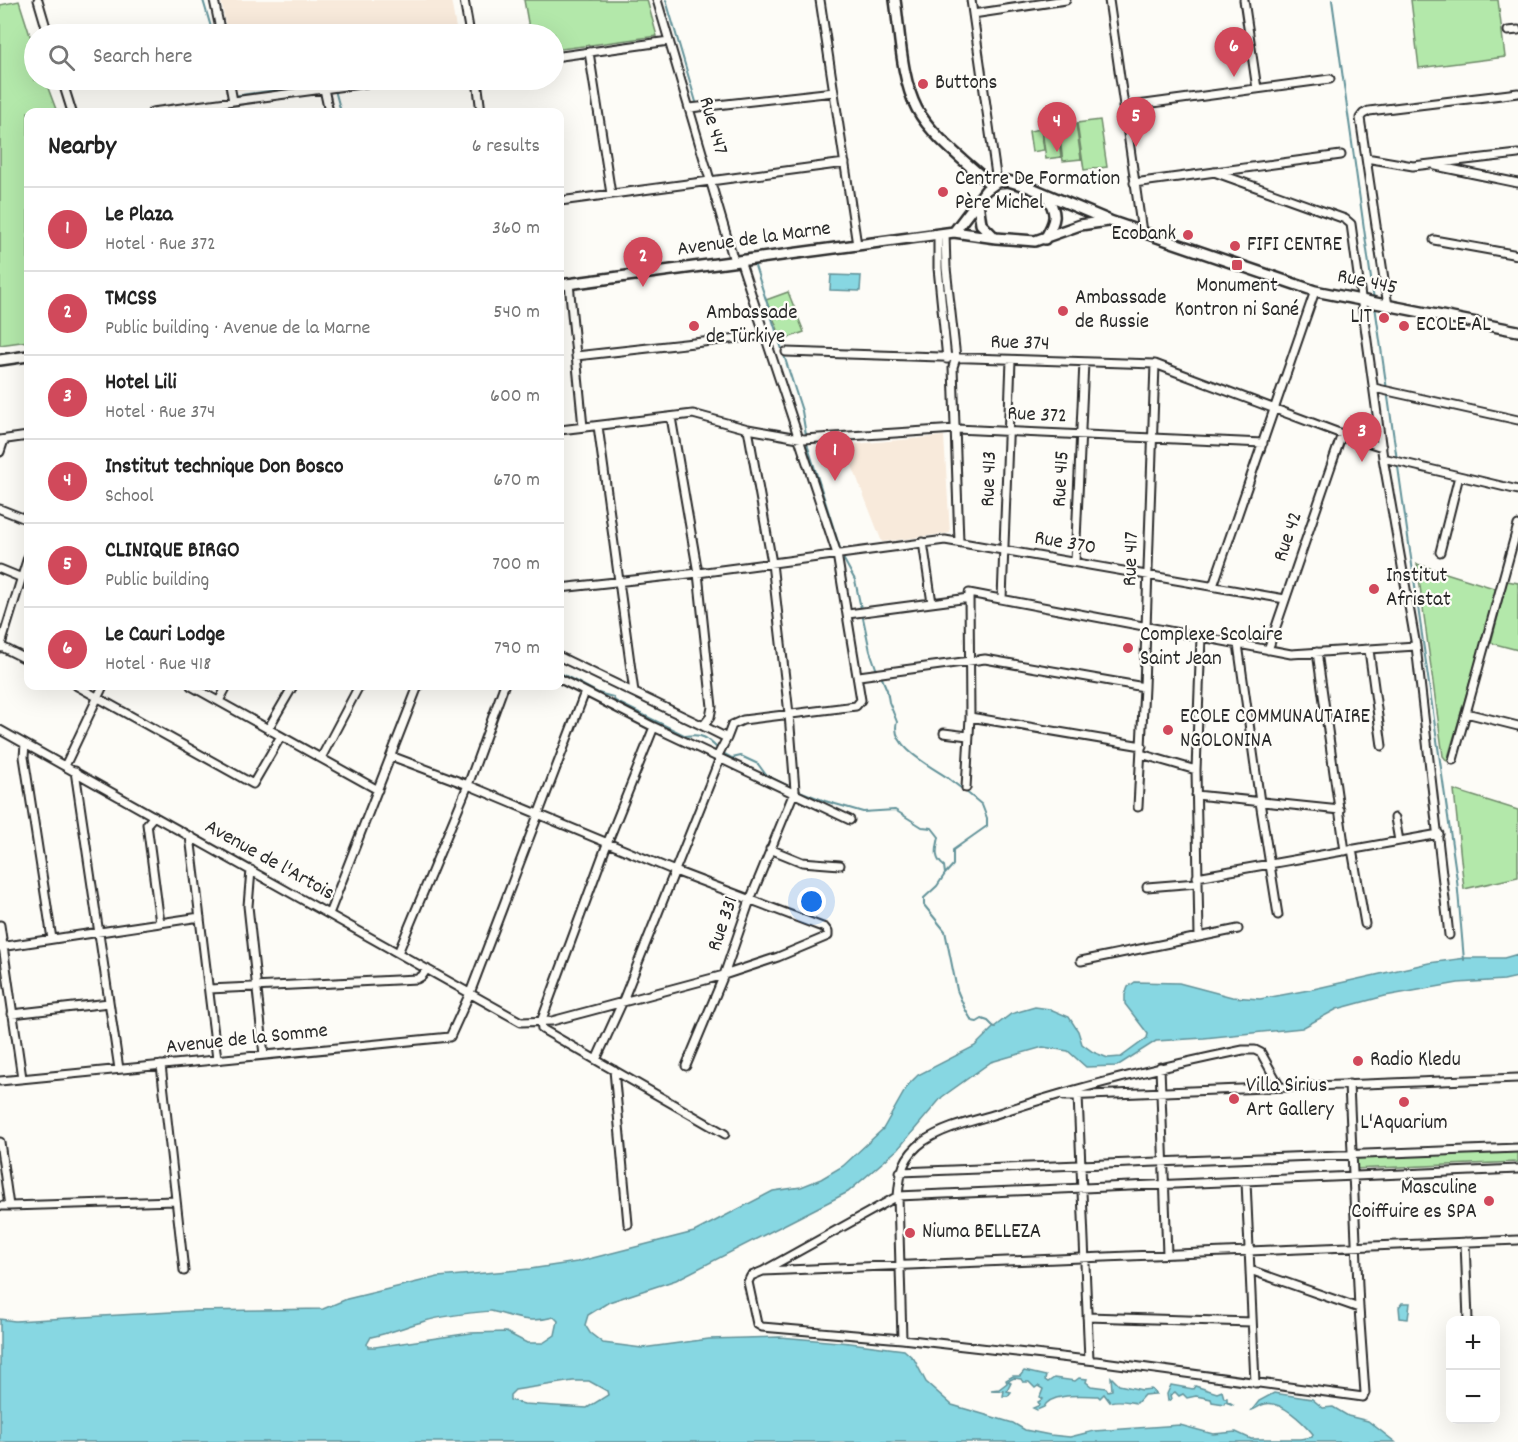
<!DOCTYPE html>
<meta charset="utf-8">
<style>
body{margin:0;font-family:Dekko,sans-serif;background:#f6f6f6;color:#222}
.controls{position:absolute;right:18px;bottom:18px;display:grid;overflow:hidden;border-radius:12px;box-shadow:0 6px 24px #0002}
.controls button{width:54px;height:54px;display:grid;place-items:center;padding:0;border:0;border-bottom:2px solid #e0e0e0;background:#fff;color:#222;font:30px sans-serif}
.you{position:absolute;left:812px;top:902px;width:21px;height:21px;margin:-15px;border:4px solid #fff;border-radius:50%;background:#1a73e8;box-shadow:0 0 0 9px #1a73e833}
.badge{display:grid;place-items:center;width:39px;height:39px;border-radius:50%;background:#d1495b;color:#fff;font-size:20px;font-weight:700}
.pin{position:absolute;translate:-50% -50px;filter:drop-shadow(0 2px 3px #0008)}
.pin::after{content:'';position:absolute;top:32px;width:21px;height:18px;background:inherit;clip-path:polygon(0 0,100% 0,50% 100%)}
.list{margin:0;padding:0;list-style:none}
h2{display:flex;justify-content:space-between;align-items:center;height:78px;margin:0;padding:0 24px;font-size:26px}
h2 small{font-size:20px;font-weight:400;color:#767676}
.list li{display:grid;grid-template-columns:39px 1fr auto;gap:18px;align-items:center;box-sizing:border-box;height:84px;padding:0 24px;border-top:2px solid #e0e0e0}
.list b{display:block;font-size:22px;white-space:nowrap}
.list p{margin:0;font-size:20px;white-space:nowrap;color:#767676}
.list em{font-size:20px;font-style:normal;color:#767676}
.icon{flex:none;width:33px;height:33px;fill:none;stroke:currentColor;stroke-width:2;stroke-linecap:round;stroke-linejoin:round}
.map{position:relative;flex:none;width:1518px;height:1442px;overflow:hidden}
.search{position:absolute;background:#fff;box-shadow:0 6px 24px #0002;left:24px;top:24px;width:540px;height:66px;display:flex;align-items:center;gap:15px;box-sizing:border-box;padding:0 21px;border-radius:33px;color:#767676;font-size:22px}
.panel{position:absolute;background:#fff;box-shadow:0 6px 24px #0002;left:24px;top:108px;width:540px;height:582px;border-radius:12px}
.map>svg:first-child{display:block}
.built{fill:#f8eadb}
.green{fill:#b3e8aa;stroke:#6f8a6a;stroke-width:1.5}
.water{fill:#87d7e2;stroke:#629299;stroke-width:1.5;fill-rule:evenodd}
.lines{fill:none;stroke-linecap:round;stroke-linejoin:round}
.stream{stroke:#629299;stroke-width:2}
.street-casing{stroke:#2b2b2b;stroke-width:11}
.secondary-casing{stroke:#2b2b2b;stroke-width:14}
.street{stroke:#fdfcf7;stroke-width:7}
.secondary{stroke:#fdfcf7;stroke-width:9}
.poi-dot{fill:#d1495b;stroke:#fdfcf7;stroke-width:2}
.labels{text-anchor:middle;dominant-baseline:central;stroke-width:4.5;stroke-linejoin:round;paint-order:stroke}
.poi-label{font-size:21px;fill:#2b2b2b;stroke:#fdfcf7;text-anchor:start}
.street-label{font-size:21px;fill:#2b2b2b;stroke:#fdfcf7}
</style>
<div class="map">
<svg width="1518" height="1442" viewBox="0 0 1518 1442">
<rect width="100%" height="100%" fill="#fdfcf7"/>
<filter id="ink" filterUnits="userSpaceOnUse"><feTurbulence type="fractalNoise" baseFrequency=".0167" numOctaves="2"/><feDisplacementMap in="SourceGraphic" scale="12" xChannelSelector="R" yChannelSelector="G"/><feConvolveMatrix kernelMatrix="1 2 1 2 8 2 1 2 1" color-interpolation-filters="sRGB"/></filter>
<g filter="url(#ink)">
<path class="built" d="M221 0H451L457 34H227Z
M235 80H315L237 90Z
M944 436 950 533 882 542 844 445Z"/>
<path class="green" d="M524 0H647L657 36 554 50V34H530Z
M1411 0H1498L1505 57 1419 68Z
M19 1 34 48V80H45L57 112H28V341L0 345V5Z
M1100 120 1107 167 1084 170 1077 123Z
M1076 124 1081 159 1063 161 1058 126Z
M1057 127 1061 157 1046 159 1042 129Z
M1041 129 1044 150 1032 152 1029 131Z
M788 292 804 332 782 340 766 300Z
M1417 564 1497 589 1447 761 1443 756Z
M1507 581 1518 583V650L1491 643Z
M1454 790 1518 810V877L1464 889Z
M1518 1152V1162L1353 1169 1352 1158Z"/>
<path class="water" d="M831 275 861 276 860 291 830 290Z
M1518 954V977L1504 980 1458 983 1385 996 1337 1009 1302 1028 1204 1038 1156 1041 1117 1066 1086 1067 1068 1051 1043 1047 991 1062 942 1097 898 1149 848 1192 676 1280 609 1302 588 1315 585 1325 590 1333 603 1343 642 1348 709 1339 780 1337 850 1343 904 1350 914 1359 926 1382 952 1405 1013 1423 1025 1430 1050 1435 1070 1437 1094 1431 1180 1425 1213 1434 1236 1432 1251 1439H1300L1312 1437 1313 1434C1304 1423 1281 1400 1265 1404 1260 1405 1256 1409 1252 1410L1259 1401 1274 1393 1312 1399 1323 1408 1333 1407 1348 1416 1368 1421 1395 1442H0V1319L15 1321 189 1311 323 1309 347 1299 438 1277 530 1269 577 1262 694 1232 773 1191 801 1187 821 1179 843 1166 883 1129 908 1085 918 1075 975 1046 994 1027 1011 1014 1035 1007 1050 1009 1069 1017 1078 1031 1082 1044 1093 1052 1108 1058 1121 1057 1147 1038 1148 1034 1125 1004V995L1128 987 1135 982 1179 983 1232 997 1260 999 1309 990 1429 963 1466 958H1504ZM491 1311C516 1317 528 1324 554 1317L558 1321 555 1335 543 1343H527L506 1332 471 1333 375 1347H368L367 1344 371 1337C390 1333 407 1326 425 1321 446 1315 469 1313 491 1311ZM573 1381H589L607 1391 608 1395 587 1408 524 1404 510 1400V1395L515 1390Z
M1402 1303H1410L1408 1319 1400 1318 1399 1307Z
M1024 1371 1046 1376 1045 1380 1048 1382 1054 1378 1075 1381 1079 1378 1087 1379 1086 1382 1091 1386 1106 1388 1108 1391 1112 1390 1111 1377 1119 1385 1142 1390 1151 1389 1156 1394 1144 1395 1137 1403C1128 1402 1119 1399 1110 1402L1104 1394 1100 1398 1098 1396C1084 1396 1051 1392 1044 1407L1037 1410 1033 1408 1040 1405 1038 1402 1043 1399 1040 1397 1043 1389 1038 1386 1035 1388 1029 1382H1023L1021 1379 1014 1378 1008 1381 1011 1383 1007 1391 1011 1392 1008 1396H1003L1004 1391 991 1390 999 1389 1007 1383 1006 1380 1013 1376H1020Z
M1171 1385 1193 1389 1195 1386 1217 1393 1222 1391 1224 1398H1227V1401L1234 1405 1225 1402 1224 1404 1212 1402 1211 1399 1196 1396 1187 1398 1183 1394 1179 1396 1175 1392 1170 1395 1171 1399 1168 1401 1167 1394Z"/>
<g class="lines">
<path class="stream" d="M203 0 213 34
M666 0 696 102
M1332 0 1374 300
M335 90 341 112
M234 96 332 82 333 85
M754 263 802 411 808 447 843 558 855 580 870 651 876 668 879 671 887 690 889 702 897 722C889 746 932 767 948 778 959 787 971 795 982 805L987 818V826L953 850V865L945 874
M1375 306 1457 880 1464 960
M560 673 598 693 613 697 615 701 686 736C702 733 707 738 718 749
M723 753 732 758 741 756 758 764 766 775 792 788
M797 790 825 801 863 812 895 810 922 827 932 828 939 837C937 848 933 858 944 866L945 874 937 886 924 898V905L945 931 957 990 965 1009 972 1021 977 1022 982 1019 988 1021 995 1028"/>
<g class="street-casing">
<path id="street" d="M38 0 48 34
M214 0 221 34
M464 0 470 34
M657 0 734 261
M820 0 857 245
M971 0 997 182
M1109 0 1142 232
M1244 0 1257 89
M973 14 1066 0
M1508 31 1518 30
M589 52 611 194
M554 57 669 41
M62 80 72 112
M229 80 233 101
M477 80 481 112
M324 89 329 112
M1123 107 1330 79
M690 108 834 92
M152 112 390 80
M1366 158 1413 166 1518 154
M1436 166 1518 183
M1214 172 1345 219 1351 224 1383 458 1416 646 1449 935
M1134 183 1341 155
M560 201 845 163
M945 233 946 268 956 358 953 367 959 542
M938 234V268L947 359
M1434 240 1518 255
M569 283 583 427
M1388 306 1360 118 1363 114 1369 111 1518 93
M786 352 1155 364 1342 434 1382 447
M576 356 766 335
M1374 388 1518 420
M598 426 634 692
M560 430 693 414 748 429 804 439 956 429 1263 443
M0 440 28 436
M0 452 4 440
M1383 458 1518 490
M0 509 28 520
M923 542 932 603
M1440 552 1459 476
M1075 562 1084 362
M0 569 22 578
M1213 586 1315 291
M560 588 698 573 945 540 1285 599
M1002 599 1011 360
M848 614 969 598
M1238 644 1260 802 1278 915
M0 646 28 660
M0 648 28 557
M1268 650 1342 434
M1369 650 1382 746
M1317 652 1345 851
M560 657 703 726 710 717 712 707 698 573 671 417
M859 676 985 659 1144 687
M560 679 654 727 850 820
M77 686 253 784 281 736
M191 686 378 790
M219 701 227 686
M1466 713 1518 726
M970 717 1142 746
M703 726 727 738 732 725 743 720 856 706 861 700 837 554 740 260
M654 727 607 844 541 1022 542 1029 725 1134
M268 729 293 686
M0 730 521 1022 552 1021 724 975 778 957 828 936V932L825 928 675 871 468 785 391 756
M944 733 968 736
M25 744 24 757 52 939
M1141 754 1196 770
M717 757 727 738
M321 758 359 686
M1453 760 1518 525
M65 766 103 686
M75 771 119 1069
M966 788 970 717 969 593 1291 654 1416 646
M1196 795 1340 810
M1138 807 1144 687 1155 364
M154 816 147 824 160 923
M1395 818 1399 841
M190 836 217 1059
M770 849 802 862 840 865
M1352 849 1365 924
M251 870 248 906 264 1055
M1197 877 1439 834
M1147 887 1197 883
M329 914 418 686
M0 925 22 1078
M1199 937 1196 770 1201 637
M0 947 200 917
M398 953 468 785 504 686
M1081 961 1238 929
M209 989 417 979 422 976 427 969
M12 1014 109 1003
M596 1060 622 1003 720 758
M161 1065 184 1271
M686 1066 724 975 750 900 795 790 789 714 772 563 748 429
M1160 1067 1167 1254
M614 1070 628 1224
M0 1081 450 1037 470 993 585 692
M1078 1095 1089 1360
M1064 1096 1518 1078
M0 1142 9 1206 175 1201
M1518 1169 898 1196 763 1271 1518 1240
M900 1172 1518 1148
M1246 1181 1255 1383
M0 1206H9
M1465 1242 1468 1320
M1250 1270 1359 1308
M763 1271 751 1276 748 1282 757 1324 762 1327 902 1339 1096 1361 1363 1397 1365 1393 1359 1308 1349 1084
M1087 1317 1252 1322
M902 1339 898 1196C900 1172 903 1156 924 1141 945 1127 973 1121 996 1114 1077 1087 1160 1067 1243 1050H1255L1261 1053 1280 1087"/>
</g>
<g class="secondary-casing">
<path id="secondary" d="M895 0C900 33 901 79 917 109 932 137 968 163 992 186
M978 202 981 224 993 236
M954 232 986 190 997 182 1008 181 1029 187 1110 221 1315 291 1518 331
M1045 239C1056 220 1058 214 1046 195
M560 285 954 232 996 238 1035 241 1080 225 1108 221
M0 360 28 356"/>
</g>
<use href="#street" class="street"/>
<use href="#secondary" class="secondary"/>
</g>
</g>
<g class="poi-dot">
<circle cx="923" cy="84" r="6"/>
<circle cx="943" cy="192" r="6"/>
<circle cx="1188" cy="235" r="6"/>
<circle cx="1235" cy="246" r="6"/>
<rect x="1231" y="259" width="12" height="12" rx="3"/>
<circle cx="1063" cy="311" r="6"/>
<circle cx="1384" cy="318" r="6"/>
<circle cx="694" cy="326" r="6"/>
<circle cx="1404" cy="326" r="6"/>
<circle cx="1374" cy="589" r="6"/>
<circle cx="1128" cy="648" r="6"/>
<circle cx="1168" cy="730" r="6"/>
<circle cx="1358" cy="1061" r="6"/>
<circle cx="1234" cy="1099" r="6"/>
<circle cx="1404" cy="1102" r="6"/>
<circle cx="1489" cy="1201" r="6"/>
<circle cx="910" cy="1233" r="6"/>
</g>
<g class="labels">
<g class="poi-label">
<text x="935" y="84">Buttons</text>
<text x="955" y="180">Centre De Formation<tspan x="955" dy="24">Père Michel</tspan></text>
<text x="1176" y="235" text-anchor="end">Ecobank</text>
<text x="1247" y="246">FIFI CENTRE</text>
<text x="1237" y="287" text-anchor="middle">Monument<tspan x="1237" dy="24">Kontron ni Sané</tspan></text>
<text x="1075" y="299">Ambassade<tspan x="1075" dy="24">de Russie</tspan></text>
<text x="706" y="314">Ambassade<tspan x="706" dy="24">de Türkiye</tspan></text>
<text x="1372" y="318" text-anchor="end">L1T</text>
<text x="1416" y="326">ECOLE AL</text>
<text x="1386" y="577">Institut<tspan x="1386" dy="24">Afristat</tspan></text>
<text x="1140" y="636">Complexe Scolaire<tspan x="1140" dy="24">Saint Jean</tspan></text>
<text x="1180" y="718">ECOLE COMMUNAUTAIRE<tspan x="1180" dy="24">NGOLONINA</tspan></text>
<text x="1370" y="1061">Radio Kledu</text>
<text x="1246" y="1087">Villa Sirius<tspan x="1246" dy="24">Art Gallery</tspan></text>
<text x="1404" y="1124" text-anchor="middle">L'Aquarium</text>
<text x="1477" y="1189" text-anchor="end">Masculine<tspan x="1477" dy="24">Coiffuire es SPA</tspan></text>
<text x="922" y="1233">Niuma BELLEZA</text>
</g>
<g class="street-label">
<text transform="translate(712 126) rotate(74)">Rue 447</text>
<text transform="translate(754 240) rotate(-8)">Avenue de la Marne</text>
<text transform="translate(1367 283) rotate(12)">Rue 445</text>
<text transform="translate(1020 344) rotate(2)">Rue 374</text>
<text transform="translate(1037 416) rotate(3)">Rue 372</text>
<text transform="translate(990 479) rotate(-88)">Rue 413</text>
<text transform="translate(1062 479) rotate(-87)">Rue 415</text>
<text transform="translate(1289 537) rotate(-71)">Rue 42</text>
<text transform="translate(1065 544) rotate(10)">Rue 370</text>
<text transform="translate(1132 559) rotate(-88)">Rue 417</text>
<text transform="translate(269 861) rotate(29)">Avenue de l'Artois</text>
<text transform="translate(724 924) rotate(-71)">Rue 331</text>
<text transform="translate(247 1040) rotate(-6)">Avenue de la Somme</text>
</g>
</g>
</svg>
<div class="controls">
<button>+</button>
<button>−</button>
</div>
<div class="you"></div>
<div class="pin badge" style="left:835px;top:481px">1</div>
<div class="pin badge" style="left:643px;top:287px">2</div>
<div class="pin badge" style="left:1362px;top:462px">3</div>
<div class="pin badge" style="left:1057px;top:152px">4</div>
<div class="pin badge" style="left:1136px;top:147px">5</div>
<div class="pin badge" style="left:1234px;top:77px">6</div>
<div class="search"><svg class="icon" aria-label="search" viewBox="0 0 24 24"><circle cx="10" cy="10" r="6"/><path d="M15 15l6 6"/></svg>Search here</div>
<section class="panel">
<h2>Nearby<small>6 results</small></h2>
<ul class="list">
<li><span class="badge">1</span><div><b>Le Plaza</b><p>Hotel · Rue 372</p></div><em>360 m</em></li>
<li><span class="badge">2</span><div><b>TMCSS</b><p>Public building · Avenue de la Marne</p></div><em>540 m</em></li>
<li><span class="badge">3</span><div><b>Hotel Lili</b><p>Hotel · Rue 374</p></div><em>600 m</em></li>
<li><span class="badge">4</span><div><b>Institut technique Don Bosco</b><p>School</p></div><em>670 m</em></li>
<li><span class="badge">5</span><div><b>CLINIQUE BIRGO</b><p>Public building</p></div><em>700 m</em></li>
<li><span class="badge">6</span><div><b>Le Cauri Lodge</b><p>Hotel · Rue 418</p></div><em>790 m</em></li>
</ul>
</section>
</div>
